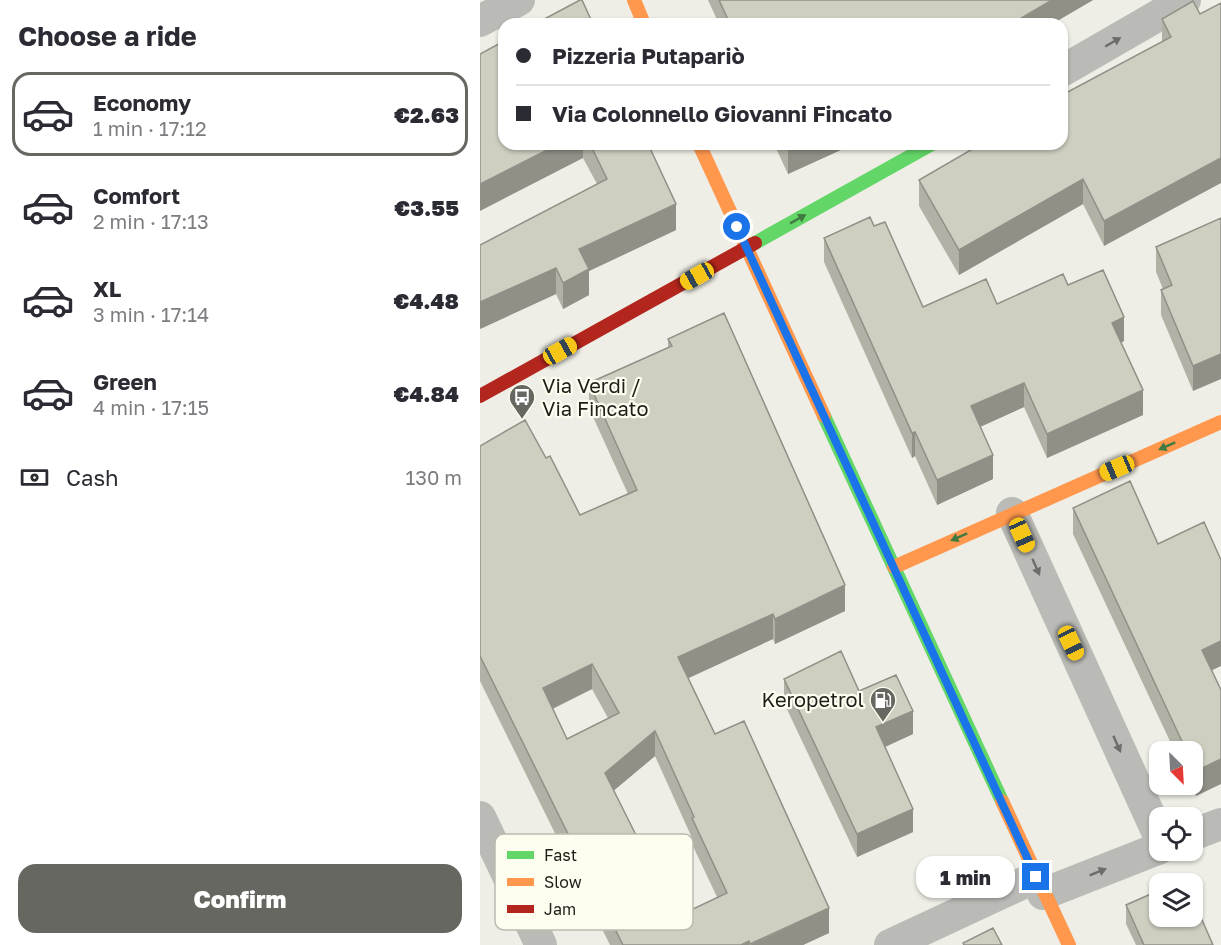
<!DOCTYPE html>
<meta charset="utf-8">
<style>
:root{--surface:#fff;--page:#f2f2f3;--text:#2b2b33;--muted:#7c7c81;--line:#e1e1e2;--accent:#676761}
body{margin:0;font-family:"Golos Text",sans-serif;background:var(--page);color:var(--text);height:100vh;display:flex;flex-direction:column;font-size:22px;white-space:nowrap}
*{box-sizing:border-box;margin:0}
p{font-size:20px;color:var(--muted)}
.icon{flex:none;width:33px;height:33px;fill:none;stroke:currentColor;stroke-width:2;stroke-linecap:round;stroke-linejoin:round}
.map{position:relative;flex:1;overflow:hidden}
.details{display:flex;flex-direction:column;background:var(--surface);width:480px}
.details>*{flex:none}
.hud{position:absolute;left:18px;top:18px;width:570px;height:132px;border-radius:18px;box-shadow:0 2px 4px #0004;display:grid;align-content:center;height:132px;padding:0 18px;background:var(--surface)}
.needle{width:39px;rotate:156deg}
.controls{position:absolute;left:669px;top:741px;display:grid;gap:12px}
.controls a{display:grid;place-items:center;width:54px;height:54px;border-radius:12px;background:var(--surface);box-shadow:0 2px 4px #0004;font-size:30px}
.end{position:absolute;width:27px;height:27px;margin:-14px;border:8px solid #1a73e8;background:#fff;box-shadow:0 0 0 3px #fff}
.from{border-radius:50%}
.bubble{position:absolute;height:42px;border-radius:18px;background:var(--surface);box-shadow:0 2px 4px #0004;font-size:20px;font-weight:800;line-height:42px;text-align:center}
.car{position:absolute;width:18px;height:36px;margin:-18px -9px;border-radius:8px;box-shadow:0 0 4px 2px #0007;background:linear-gradient(#f5c518 24%,#345 0 40%,#f5c518 0 76%,#345 0 86%,#f5c518 0)}
.hud b{display:flex;align-items:center;gap:21px;height:57px;font-size:22px}
.hud b+b{border-top:2px solid var(--line)}
.hud i{width:15px;height:15px;background:var(--text)}
ul{padding:0;list-style:none}
li{display:flex;align-items:center;gap:18px;height:84px;margin:0 12px 9px;padding:0 6px;border:3px solid transparent;border-radius:18px}
li div{flex:1}
li b{display:block;font-size:22px}
li em{font-style:normal;font-weight:800}
li.selected{border-color:var(--accent)}
li>.icon{width:54px;height:54px;stroke-width:1.5}
h2{padding:0 18px;font-size:27px;line-height:72px}
.pay{display:flex;align-items:center;gap:15px;height:66px;padding:0 18px;font-size:22px}
.pay p{margin-inline-start:auto}
.button{display:flex;gap:12px;margin-top:auto;padding:12px 18px}
.button a{flex:1;height:69px;border-radius:18px;background:var(--accent);color:#fff;font-size:24px;font-weight:800;line-height:69px;text-align:center}
main{display:flex;flex:1;min-height:0}
.map>svg:first-child{display:block}
.lines{fill:none;stroke-linecap:round;stroke-linejoin:round}
.street{stroke:#babab7;stroke-width:32}
.fast{stroke:#63d668;stroke-width:14}
.slow{stroke:#ff974d;stroke-width:14}
.jam{stroke:#b3261e;stroke-width:14}
.wall{fill:#b1b1a6;fill-rule:evenodd}
.shaded-wall{fill:#909087}
.building{fill:#cecec1;stroke:#909087;stroke-width:1.5;fill-rule:evenodd}
.oneway{fill:#6c6c68}
.oneway2{fill:#417a41}
.route{stroke:#1a73e8;stroke-width:8}
.labels{text-anchor:middle;stroke-width:4.5;stroke-linejoin:round;paint-order:stroke}
.poi-label{font-size:20px;fill:#1f1f1a;stroke:#fefef0;text-anchor:start}
.key{fill:#fefef0;stroke:#bbbbb0;stroke-width:1.5}
.key-label{font-size:16px;fill:#1f1f1a}
</style>
<main>
<section class="details">
<h2>Choose a ride</h2>
<ul>
<li class="selected"><svg class="icon" aria-label="car" viewBox="0 0 24 24"><path d="M5 17H2v-5l4-1 3-4h7l3 4 3 1v5h-3M9 17h6M6 11h13"/><circle cx="7" cy="17" r="2"/><circle cx="17" cy="17" r="2"/></svg><div><b>Economy</b><p>1 min · 17:12</p></div><em>€2.63</em></li>
<li><svg class="icon" aria-label="car" viewBox="0 0 24 24"><path d="M5 17H2v-5l4-1 3-4h7l3 4 3 1v5h-3M9 17h6M6 11h13"/><circle cx="7" cy="17" r="2"/><circle cx="17" cy="17" r="2"/></svg><div><b>Comfort</b><p>2 min · 17:13</p></div><em>€3.55</em></li>
<li><svg class="icon" aria-label="car" viewBox="0 0 24 24"><path d="M5 17H2v-5l4-1 3-4h7l3 4 3 1v5h-3M9 17h6M6 11h13"/><circle cx="7" cy="17" r="2"/><circle cx="17" cy="17" r="2"/></svg><div><b>XL</b><p>3 min · 17:14</p></div><em>€4.48</em></li>
<li><svg class="icon" aria-label="car" viewBox="0 0 24 24"><path d="M5 17H2v-5l4-1 3-4h7l3 4 3 1v5h-3M9 17h6M6 11h13"/><circle cx="7" cy="17" r="2"/><circle cx="17" cy="17" r="2"/></svg><div><b>Green</b><p>4 min · 17:15</p></div><em>€4.84</em></li>
</ul>
<div class="pay"><svg class="icon" aria-label="cash" viewBox="0 0 24 24"><path d="M3 7h18v10H3z"/><circle cx="12" cy="12" r="2"/></svg>Cash<p>130 m</p></div>
<div class="button"><a>Confirm</a></div>
</section>
<div class="map">
<svg width="741" height="945" viewBox="0 0 741 945">
<rect width="100%" height="100%" fill="#eeeee6"/>
<g class="lines">
<!-- street -->
<path class="street" d="M0,21L39,0
M582,71L705,0
M532,513L680,838
M0,817L61,945
M712,835L741,824
M563,894L680,848
M410,945L556,877"/>
<!-- fast -->
<path class="fast" d="M275,243L452,144
M344,416L522,801"/>
<!-- slow -->
<path class="slow" d="M154,0L164,24
M219,144L344,416
M414,567L741,422
M522,801L589,945"/>
<!-- jam -->
<path class="jam" d="M0,396L275,243"/>
</g>
<!-- wall -->
<path class="wall" d="M228,0H613L572,24H239Z
M720,14L624,246L603,204L479,275L439,206V180L682,42V19Z
M24,144H168L196,230L109,271V295L83,309L76,294L0,329L117,184L103,158Z
M294,144H363V149L308,174Z
M741,218L713,391L681,315V290L683,289L676,272V247Z
M394,226L443,307L517,304L588,285L644,341L641,343L663,415L567,458L544,407L500,427L513,479L457,505L435,456L432,458L344,262V238Z
M188,339L365,611L295,644L293,639L208,678L235,734L349,933L323,945H130L0,681V446L66,458L100,515L148,494L109,408V383L188,347ZM112,689L128,718L87,739L73,709ZM175,756L212,838V844L237,897L190,920L171,881L134,790Z
M593,508L732,671L716,796L710,784H712V752H695L593,534Z
M304,679L379,691L433,734L405,747L433,832L377,857L304,703Z
M646,905L733,945H656L646,924Z"/>
<!-- shaded-wall -->
<path class="shaded-wall" d="M572,0H613L572,24H531Z
M79,144H103V158L0,211V184Z
M321,144H363V149L308,174V150Z
M741,158V183L624,246V221Z
M603,179V204L479,275V250Z
M196,204V230L109,271V295L83,309V283L99,249Z
M76,268V294L0,329V302Z
M644,317V341L632,347V323Z
M741,354V379L713,391V366Z
M544,383V407L491,431V406Z
M663,390V415L567,458V434Z
M435,432V456L432,458V433Z
M513,455V479L457,505V480Z
M365,585V611L295,644V619Z
M293,614V639L198,683V657Z
M741,641V666L722,675V650Z
M112,664V689L63,713V688Z
M433,711V734L396,751V727Z
M175,731V756L125,798V773Z
M741,759V784L716,796V771Z
M433,809V832L377,857V834Z
M171,865V890L164,868Z
M349,908V933L323,945H270Z
M269,941V945H261Z"/>
<!-- building -->
<path class="building" d="M100,0H102L113,24H55Z
M239,0H572L531,24H250Z
M713,1L720,14L741,3V158L624,221L603,179L479,250L439,180L501,144H582V95L691,37L682,19Z
M24,41V144H79L0,184V54Z
M110,144H168L196,204L99,249L109,269L83,283L76,268L0,302V245L127,179Z
M305,144H321L308,150Z
M390,217L394,226L405,222L443,307L506,279L517,304L583,274L588,285L623,270L644,317L632,323L663,390L567,434L544,383L491,406L513,455L457,480L435,432L432,433L344,238Z
M741,218V354L713,366L681,290L692,285L676,247Z
M244,313L365,585L295,619L293,614L198,657L235,734L264,721L349,908L270,944L269,941L261,945H143L0,656V446L45,420L66,458L70,456L100,515L157,490L109,383L192,346L188,339ZM112,664L139,713L87,739L63,688ZM175,731L214,817L212,818L247,893L190,920L164,868L171,865L125,773Z
M650,481L678,544L724,522L741,560V641L722,650L741,690V759L716,771L712,764V752H707L593,508Z
M361,651L379,691L416,675L433,711L396,727L433,809L377,834L304,679Z
M705,879L707,884H696Z
M680,890V916H712V897L733,945H664L646,905Z
M513,928L522,945H484L483,943Z"/>
<!-- one-way arrows -->
<defs><path id="oneway-solid" d="M-6-.8H1V-3.2L6.5 0L1 3.2V.8H-6Z" transform="scale(1.5)"/></defs>
<g class="oneway">
<use href="#oneway-solid" transform="translate(633 42) rotate(-30)"/>
<use href="#oneway-solid" transform="translate(556 567) rotate(66)"/>
<use href="#oneway-solid" transform="translate(637 744) rotate(66)"/>
<use href="#oneway-solid" transform="translate(618 872) rotate(-22)"/>
</g>
<g class="oneway2">
<use href="#oneway-solid" transform="translate(318 219) rotate(-29)"/>
<use href="#oneway-solid" transform="translate(687 446) rotate(156)"/>
<use href="#oneway-solid" transform="translate(479 537) rotate(156)"/>
</g>
<g class="lines">
<!-- route -->
<path class="route" d="M257,227L556,877"/>
</g>
<!-- icons -->
<defs>
<g id="bus-pin" transform="scale(1.35)"><path d="M0 17L-7.5 6A9.5 9.5 0 1 1 7.5 6Z" fill="#676761" stroke="#fefef0"/><path d="M-5-6H5V4H4V6H2V4H-2V6H-4V4H-5ZM-3.5-4V0h7V-4ZM-3.5 1.2v1.5H-2V1.2ZM2 1.2v1.5H3.5V1.2Z" fill="#fff"/></g>
<g id="fuel-pin" transform="scale(1.35)"><path d="M0 17L-7.5 6A9.5 9.5 0 1 1 7.5 6Z" fill="#676761" stroke="#fefef0"/><path d="M-5.5-6h7V0h2V4h1.3V-2.5L3-4.5l.8-.8L6-3V5H2.5V1h-1V6h-7ZM-4.2-4.7v3.2H.2V-4.7Z" fill="#fff"/></g>
</defs>
<g fill-rule="evenodd">
<use href="#bus-pin" x="42" y="397"/>
<use href="#fuel-pin" x="403" y="700"/>
</g>
<g class="labels">
<!-- poi labels -->
<g class="poi-label">
<text x="62" y="393">Via Verdi /<tspan x="62" dy="23">Via Fincato</tspan></text>
<text x="384" y="707" text-anchor="end">Keropetrol</text>
</g>
</g>
<!-- legend -->
<rect x="15" y="834" width="198" height="96" rx="9" class="key"/>
<rect x="27" y="851" width="27" height="8" fill="#63d668"/>
<rect x="27" y="878" width="27" height="8" fill="#ff974d"/>
<rect x="27" y="905" width="27" height="8" fill="#b3261e"/>
<g class="key-label">
<text x="64" y="861">Fast</text>
<text x="64" y="888">Slow</text>
<text x="64" y="915">Jam</text>
</g>
</svg>
<div class="controls">
<a><svg class="needle" viewBox="-14 -14 28 28"><path d="M0-13l5 13h-10z" fill="#e53935"/><path d="M0 13l5-13h-10z" fill="#7c7c81"/></svg></a>
<a><svg class="icon" aria-label="locate" viewBox="0 0 24 24"><circle cx="12" cy="12" r="6"/><path d="M12 2v4M12 18v4M2 12h4M18 12h4"/></svg></a>
<a><svg class="icon" aria-label="layers" viewBox="0 0 24 24"><path d="M12 4l9 5-9 5-9-5zM3 14l9 5 9-5"/></svg></a>
</div>
<i class="end from" style="left:257px;top:227px"></i>
<i class="end" style="left:556px;top:877px"></i>
<div class="bubble" style="left:436px;top:856px;width:99px">1 min</div>
<i class="car" style="left:217px;top:276px;rotate:241deg"></i>
<i class="car" style="left:80px;top:351px;rotate:61deg"></i>
<i class="car" style="left:637px;top:468px;rotate:247deg"></i>
<i class="car" style="left:542px;top:535px;rotate:156deg"></i>
<i class="car" style="left:591px;top:643px;rotate:155deg"></i>
<div class="hud">
<b><i class="from"></i>Pizzeria Putapariò</b>
<b><i></i>Via Colonnello Giovanni Fincato</b>
</div>
</div>
</main>
